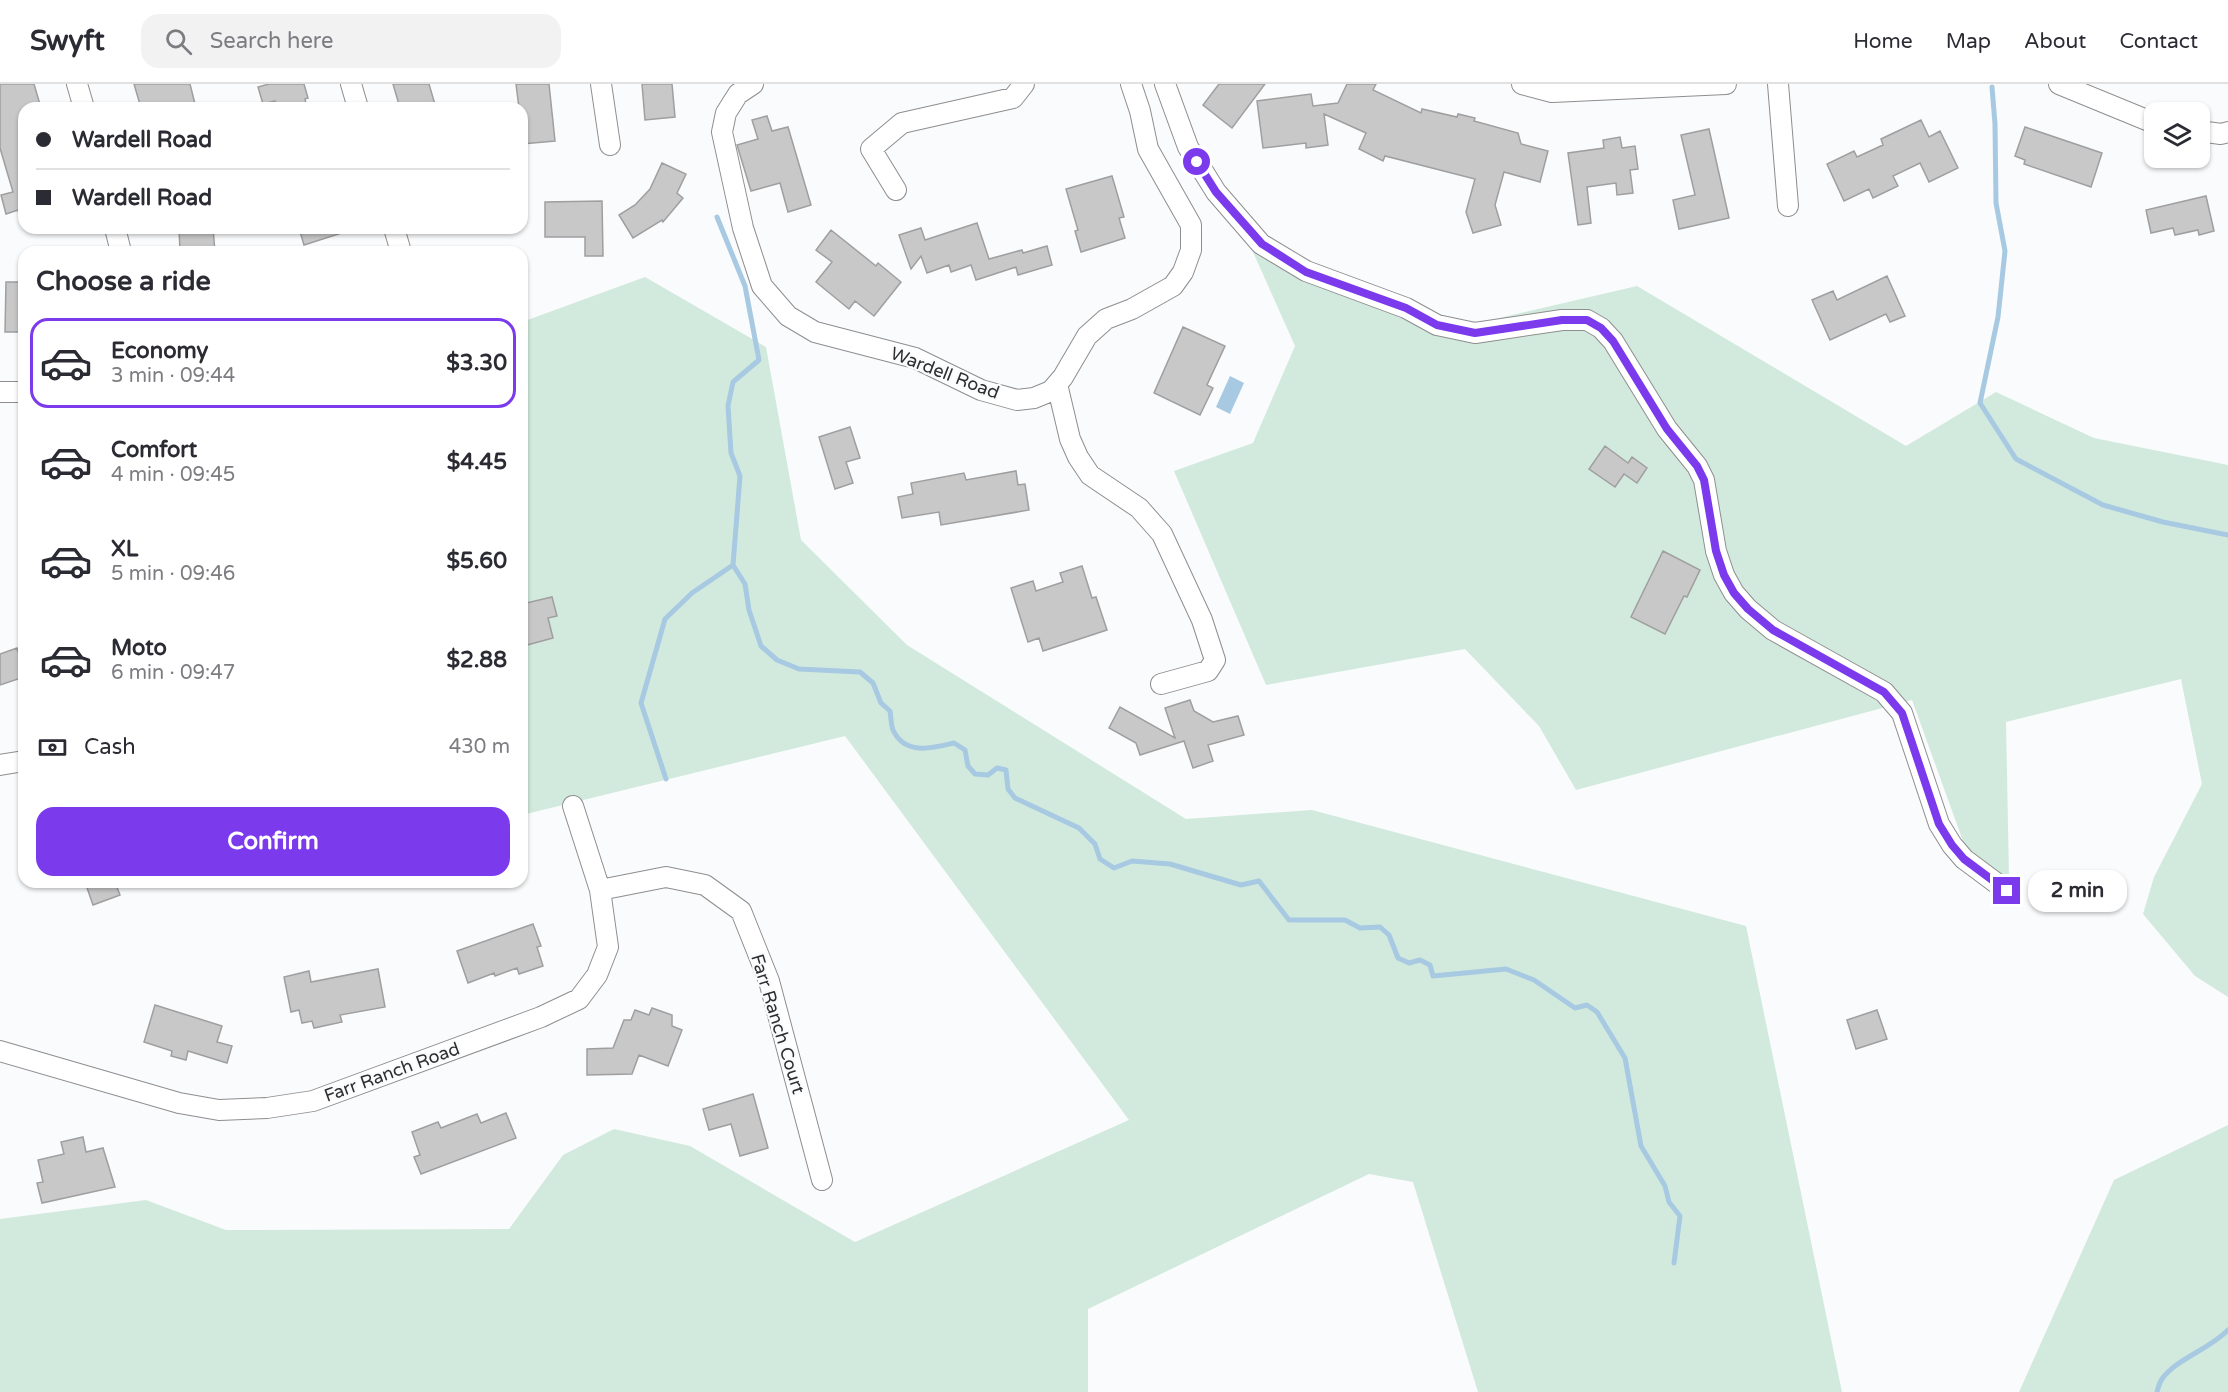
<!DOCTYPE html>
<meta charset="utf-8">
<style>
:root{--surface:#fff;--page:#f2f2f3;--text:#2b2b33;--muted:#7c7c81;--line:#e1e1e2;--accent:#7c3aed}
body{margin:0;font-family:"Varela Round",sans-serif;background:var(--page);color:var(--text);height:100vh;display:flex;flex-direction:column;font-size:22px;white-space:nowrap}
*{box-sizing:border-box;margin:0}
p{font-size:20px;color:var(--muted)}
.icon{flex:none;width:33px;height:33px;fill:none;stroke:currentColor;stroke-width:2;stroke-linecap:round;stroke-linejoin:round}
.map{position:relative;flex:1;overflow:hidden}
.drawer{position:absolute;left:18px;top:162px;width:510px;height:642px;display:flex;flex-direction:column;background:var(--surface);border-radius:18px;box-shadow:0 2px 4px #0004}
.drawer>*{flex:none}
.guide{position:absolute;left:18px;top:18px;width:510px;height:132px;border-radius:18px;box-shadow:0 2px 4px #0004;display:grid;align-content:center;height:132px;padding:0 18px;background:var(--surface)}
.buttons{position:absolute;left:2144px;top:18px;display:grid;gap:12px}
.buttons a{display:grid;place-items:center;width:66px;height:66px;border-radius:12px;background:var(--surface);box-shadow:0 2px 4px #0004;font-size:30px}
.end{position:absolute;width:27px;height:27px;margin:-14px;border:8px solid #7c3aed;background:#fff;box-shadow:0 0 0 3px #fff}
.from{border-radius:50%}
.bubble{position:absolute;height:42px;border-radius:18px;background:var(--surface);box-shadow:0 2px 4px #0004;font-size:20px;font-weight:800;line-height:42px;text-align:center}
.guide b{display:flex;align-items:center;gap:21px;height:57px;font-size:22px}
.guide b+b{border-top:2px solid var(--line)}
.guide i{width:15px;height:15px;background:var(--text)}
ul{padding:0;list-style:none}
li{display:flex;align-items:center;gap:18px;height:90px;margin:0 12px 9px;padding:0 6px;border:3px solid transparent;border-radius:18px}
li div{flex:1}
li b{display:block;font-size:22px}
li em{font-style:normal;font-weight:800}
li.current{border-color:var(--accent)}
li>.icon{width:54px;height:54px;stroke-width:1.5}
h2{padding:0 18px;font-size:27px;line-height:72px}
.pay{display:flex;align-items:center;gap:15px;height:66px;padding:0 18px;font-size:22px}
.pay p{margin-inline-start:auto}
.primary-button{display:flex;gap:12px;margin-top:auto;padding:12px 18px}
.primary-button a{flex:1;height:69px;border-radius:18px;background:var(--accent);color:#fff;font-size:24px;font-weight:800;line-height:69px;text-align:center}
header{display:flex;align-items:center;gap:36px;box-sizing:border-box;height:84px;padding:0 30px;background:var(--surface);border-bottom:2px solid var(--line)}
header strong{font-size:28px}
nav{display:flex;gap:33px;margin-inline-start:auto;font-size:21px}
.search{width:420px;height:54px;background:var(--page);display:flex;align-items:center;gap:15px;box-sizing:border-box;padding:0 21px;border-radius:18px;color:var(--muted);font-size:22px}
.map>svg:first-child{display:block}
.green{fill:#d2eadd}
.water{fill:#a7c9e2}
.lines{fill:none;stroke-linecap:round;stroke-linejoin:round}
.stream{stroke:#a7c9e2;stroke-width:5}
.building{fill:#c8c8c9;stroke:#9f9fa0;stroke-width:1.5}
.minor-casing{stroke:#8e8e90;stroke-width:22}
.minor{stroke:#fff;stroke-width:20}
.route{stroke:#7c3aed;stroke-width:8}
.labels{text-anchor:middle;stroke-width:4.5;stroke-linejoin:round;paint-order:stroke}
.street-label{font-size:18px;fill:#2e2e2f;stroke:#fafbfc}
</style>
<header>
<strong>Swyft</strong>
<div class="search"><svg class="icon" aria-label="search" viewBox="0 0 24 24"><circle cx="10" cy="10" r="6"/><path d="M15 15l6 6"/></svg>Search here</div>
<nav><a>Home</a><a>Map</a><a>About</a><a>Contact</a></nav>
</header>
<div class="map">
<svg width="2228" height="1308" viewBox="0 0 2228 1308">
<rect width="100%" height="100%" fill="#fafbfc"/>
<!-- green -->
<path class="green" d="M1253,168L1305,195L1403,232L1435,249L1637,202L1906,362L1996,308L2094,354L2228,381V913L2195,892L2143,830L2154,793L2202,700L2181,595L2006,638L2009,793H1976L1912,616L1576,706L1539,642L1465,565L1266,601L1174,387L1253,359L1295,262Z
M645,193L766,263L801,456L907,561L1186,735L1312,726L1746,842L1842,1308H1478L1413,1098L1369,1090L1088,1225V1308H0V1135L146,1116L226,1146L509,1145L563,1071L614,1045L690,1062L855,1158L1129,1036L845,652L522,731V238Z
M2228,1041V1308H2019L2114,1096Z"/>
<!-- water -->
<path class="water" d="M1230,292L1244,299L1230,330L1216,323Z"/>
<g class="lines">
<!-- stream -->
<path class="stream" d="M1992,3L1995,40L1996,119L2005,167L1998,233L1980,319L2016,375L2103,421L2163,438L2228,451
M717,133L745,202L759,276L733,298L728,322L731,369L740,392L733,481L745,500L749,526L761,562L777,576L799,585L860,588L873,599L881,619L890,627C891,633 891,641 893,646C905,672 933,664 954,659L965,666L968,682L975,690L988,691L997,684L1006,686L1008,705L1015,714L1079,744L1095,760L1100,775L1114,784L1132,777L1170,780L1241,801L1259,797L1289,836H1345L1360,844L1380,843L1389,851L1398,874L1409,879L1420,876L1430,881L1433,892L1506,885L1534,896L1575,924L1587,921L1597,928L1625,974L1641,1062L1665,1102L1669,1118L1680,1132L1674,1179
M666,695L641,619L665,535L692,509L733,481
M2157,1308C2158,1304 2160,1298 2162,1295C2176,1275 2210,1265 2228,1246"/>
</g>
<!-- building -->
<path class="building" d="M0,0H34L41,24H24V132L20,133L18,126L6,130L1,111L13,108L0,64Z
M134,0H190L195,20L189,22V24H141Z
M269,0H304L308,14L305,15L307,24H277L275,17L263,20L258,3Z
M393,0H429L436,24H400Z
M516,0H549L555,57L522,60V24H519Z
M642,0H672L675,33L645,36Z
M1219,0H1265L1232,44L1203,21Z
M1347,0H1376L1373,6L1421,29L1422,25L1457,33L1458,30L1475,34L1474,37L1518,49L1521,60L1548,67L1540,98L1504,88L1495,121L1501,141L1473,149L1466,128L1475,95L1385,72L1383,77L1359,65L1366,49L1324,30L1328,61L1306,64V59L1263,64L1257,17L1311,10L1313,22L1338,19Z
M767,32L772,47L788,43L811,121L788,128L780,99L751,107L737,61L758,55L752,36Z
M1921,36L1929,53L1940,47L1958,84L1929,98L1920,79L1893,92L1898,102L1873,114L1869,105L1844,117L1827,80L1854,67L1857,73L1883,61L1881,55Z
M2025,43L2102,69L2091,103L2024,80L2025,76L2015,72Z
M1709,45L1729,134L1679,145L1673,116L1695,111L1681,51Z
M1620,53L1622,64L1635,62L1638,85L1630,86L1633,109L1617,111L1616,99L1587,103L1591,139L1578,141L1568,69L1604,64L1603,56Z
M662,79L686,90L677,109L683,114L663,138L662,136L633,154L619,131L635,121L650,105Z
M1112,92L1124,133L1119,134L1125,154L1081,168L1075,147L1078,146L1066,105Z
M2206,112L2214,147L2199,151L2198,146L2175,151L2173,144L2151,149L2146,126Z
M602,117L603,172H585V153H545V118Z
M977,139L989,175L1022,166L1023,169L1047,162L1052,181L1018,191L1016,183L976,196L971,181L951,188L949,181L927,189L921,172L911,185L899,151L921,144L925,156Z
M179,144H213L215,168H180Z
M299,144H348V147L304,161Z
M831,146L876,182L878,179L901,198L874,232L855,217L849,225L816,198L832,178L816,166Z
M1887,192L1905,232L1890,238L1886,230L1830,256L1812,216L1833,207L1837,216Z
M6,198H24L22,248H5Z
M1183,243L1225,262L1207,301L1213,304L1200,331L1154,309Z
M850,343L860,374L846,378L853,399L835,405L819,353Z
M1605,362L1628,379L1632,373L1647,384L1637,399L1624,390L1615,403L1589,385Z
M1016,387L1018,401L1025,400L1029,426L941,441L939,428L902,434L898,413L913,410L911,399L964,389L966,396Z
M1663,467L1700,486L1687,513L1684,512L1665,550L1631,533Z
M1082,482L1092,514L1096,513L1107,546L1043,567L1039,554L1028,558L1011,504L1033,497L1036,507L1063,498L1060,489Z
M552,513L557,532L548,534L553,554L527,561L522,543V520Z
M17,564L24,586V593L0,601V570Z
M1190,616L1194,627L1213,638L1238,632L1244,651L1208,661L1213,677L1193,684L1184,657L1140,671L1136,659L1109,644L1120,623L1175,654L1165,624Z
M85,798H115L120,811L93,821Z
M533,840L541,862L537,863L543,882L519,890L517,884L495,892L494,889L468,899L457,867Z
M378,885L385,923L340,931L342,938L314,944L312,937L302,939L299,926L291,928L284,893L309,887L311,898Z
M155,921L222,942L217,958L232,962L227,979L188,967L186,976L171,972L172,967L144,958Z
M652,924L672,931V942L682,946L668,982L639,971L632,990L587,991V965L613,964L624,936H631L635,926L649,931Z
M1877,926L1887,955L1856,965L1847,936Z
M753,1010L768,1064L740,1072L731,1040L709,1046L703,1025Z
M506,1029L516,1054L421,1090L414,1073L420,1071L412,1048L438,1038L441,1044L477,1030L481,1039Z
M83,1053L86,1068L103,1064L115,1103L42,1119L37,1099L43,1098L38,1076L64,1070L61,1058Z"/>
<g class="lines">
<!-- minor casing -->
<g class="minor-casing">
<path id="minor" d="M77,0L84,24
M351,0L358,24
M601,0L610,61
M753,0L738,10L726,29L722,48L743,144L762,202L788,232L815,248L915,274L981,306L1017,316L1034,314L1051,307L1063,293L1087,252L1106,235L1132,225L1173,202L1183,188L1191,166V141L1148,65L1140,27L1131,0
M1165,0L1188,63L1216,108L1261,160L1306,187L1406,224L1437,241L1475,249L1562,236H1587L1601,244L1613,257L1667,345L1697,382L1704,396L1716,467L1724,491L1734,509L1748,525L1773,546L1884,608L1902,629L1939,740L1952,761L1964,775L2007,807
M1522,0L1552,8L1726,0
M1778,0L1788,122
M2059,0L2154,39
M2199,47L2221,50L2228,48
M896,106L871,65L902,39L1013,14L1024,0
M115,144L121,168
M394,144L401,168
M1057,300L1070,355L1078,373L1090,391L1139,424L1162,450L1202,536L1215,576L1208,587L1161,600
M0,308H24
M0,681L24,677
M600,806L666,793L705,801L741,827L769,897L822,1096
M0,967L179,1019L219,1026L267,1024L313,1017L541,933L579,915L597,891L608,863L600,806L573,722"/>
</g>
<!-- minor -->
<use href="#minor" class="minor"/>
</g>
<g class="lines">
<!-- route -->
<path class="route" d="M1197,78L1216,108L1262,160L1306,188L1406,224L1437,241L1475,249L1562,236H1587L1601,244L1613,257L1667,345L1697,382L1704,396L1716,467L1724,491L1734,509L1748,525L1773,546L1884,608L1902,629L1939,740L1952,761L1964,775L2007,807"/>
</g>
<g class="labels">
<!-- street labels -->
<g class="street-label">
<text transform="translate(945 289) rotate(21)" y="6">Wardell Road</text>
<text transform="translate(778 940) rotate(73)" y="6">Farr Ranch Court</text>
<text transform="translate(392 988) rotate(-20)" y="6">Farr Ranch Road</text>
</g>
</g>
</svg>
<div class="buttons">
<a><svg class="icon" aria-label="layers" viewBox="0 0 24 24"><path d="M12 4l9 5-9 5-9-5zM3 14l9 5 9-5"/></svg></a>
</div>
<i class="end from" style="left:1197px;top:78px"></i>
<i class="end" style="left:2007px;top:807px"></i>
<div class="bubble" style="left:2028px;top:786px;width:99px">2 min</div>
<div class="guide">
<b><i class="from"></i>Wardell Road</b>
<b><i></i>Wardell Road</b>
</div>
<section class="drawer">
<h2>Choose a ride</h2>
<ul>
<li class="current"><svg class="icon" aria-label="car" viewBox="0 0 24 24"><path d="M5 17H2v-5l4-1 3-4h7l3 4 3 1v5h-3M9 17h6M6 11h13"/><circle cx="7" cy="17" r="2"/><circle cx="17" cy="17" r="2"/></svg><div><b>Economy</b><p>3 min · 09:44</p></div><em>$3.30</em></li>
<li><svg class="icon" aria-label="car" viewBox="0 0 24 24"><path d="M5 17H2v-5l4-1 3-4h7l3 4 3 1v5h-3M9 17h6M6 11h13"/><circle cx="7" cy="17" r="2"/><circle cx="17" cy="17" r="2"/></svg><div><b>Comfort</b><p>4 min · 09:45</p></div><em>$4.45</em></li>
<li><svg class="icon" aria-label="car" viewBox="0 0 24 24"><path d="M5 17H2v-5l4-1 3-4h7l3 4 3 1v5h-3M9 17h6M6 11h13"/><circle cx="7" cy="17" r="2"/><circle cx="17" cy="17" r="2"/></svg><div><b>XL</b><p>5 min · 09:46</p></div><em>$5.60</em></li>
<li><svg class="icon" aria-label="car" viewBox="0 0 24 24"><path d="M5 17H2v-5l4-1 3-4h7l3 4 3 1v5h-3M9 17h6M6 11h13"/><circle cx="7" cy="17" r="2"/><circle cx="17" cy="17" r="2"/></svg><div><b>Moto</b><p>6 min · 09:47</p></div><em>$2.88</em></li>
</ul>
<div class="pay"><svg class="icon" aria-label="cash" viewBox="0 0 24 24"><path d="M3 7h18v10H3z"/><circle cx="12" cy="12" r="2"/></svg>Cash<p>430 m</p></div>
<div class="primary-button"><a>Confirm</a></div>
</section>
</div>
